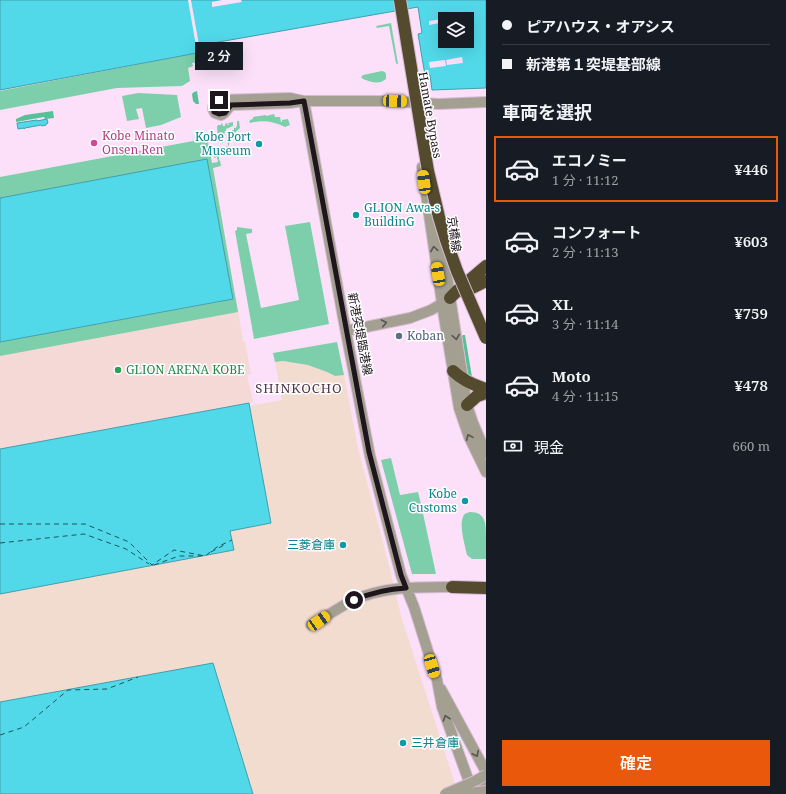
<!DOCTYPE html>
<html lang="ja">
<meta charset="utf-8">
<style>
:root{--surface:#171b24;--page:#20242c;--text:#f1f3f6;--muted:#9ea1a6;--line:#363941;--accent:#ea580c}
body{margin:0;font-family:"Noto Serif","Noto Sans JP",serif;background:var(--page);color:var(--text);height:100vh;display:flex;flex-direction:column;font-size:15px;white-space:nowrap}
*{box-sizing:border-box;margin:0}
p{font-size:13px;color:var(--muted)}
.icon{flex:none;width:22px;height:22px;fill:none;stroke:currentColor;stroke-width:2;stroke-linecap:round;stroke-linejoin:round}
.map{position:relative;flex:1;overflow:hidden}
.details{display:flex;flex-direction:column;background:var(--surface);width:300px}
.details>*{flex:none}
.hud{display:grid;align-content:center;height:88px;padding:0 16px;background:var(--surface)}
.tools{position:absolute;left:438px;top:12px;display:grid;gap:8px}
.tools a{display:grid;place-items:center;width:36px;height:36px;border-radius:0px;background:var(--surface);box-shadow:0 4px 16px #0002;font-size:20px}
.end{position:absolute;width:18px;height:18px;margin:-9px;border:5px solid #1e151d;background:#fff;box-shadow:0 0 0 2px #fff}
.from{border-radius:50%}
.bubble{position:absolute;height:28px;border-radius:0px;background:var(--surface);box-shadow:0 4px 16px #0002;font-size:13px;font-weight:600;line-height:28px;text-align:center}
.car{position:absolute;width:12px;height:24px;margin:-12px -6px;border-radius:5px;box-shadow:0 0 3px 1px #0007;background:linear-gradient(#f5c518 24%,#345 0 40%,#f5c518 0 76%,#345 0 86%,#f5c518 0)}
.hud b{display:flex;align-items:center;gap:14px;height:38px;font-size:15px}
.hud b+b{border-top:1px solid var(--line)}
.hud i{width:10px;height:10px;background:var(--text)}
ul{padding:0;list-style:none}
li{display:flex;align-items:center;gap:12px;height:66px;margin:0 8px 6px;padding:0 8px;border:2px solid transparent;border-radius:0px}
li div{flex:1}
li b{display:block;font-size:15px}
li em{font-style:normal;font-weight:600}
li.current{border-color:var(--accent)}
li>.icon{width:36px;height:36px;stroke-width:1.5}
h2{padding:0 16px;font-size:18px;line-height:48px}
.pay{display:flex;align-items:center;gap:10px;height:44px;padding:0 16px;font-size:15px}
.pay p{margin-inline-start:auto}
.action{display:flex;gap:8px;margin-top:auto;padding:8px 16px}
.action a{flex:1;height:46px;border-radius:0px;background:var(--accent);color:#fff;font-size:16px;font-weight:600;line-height:46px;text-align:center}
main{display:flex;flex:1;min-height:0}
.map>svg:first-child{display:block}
.commercial{fill:#f4d9d6}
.industrial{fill:#f2dbcf}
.green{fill:#7dcfab}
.forest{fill:#56c096}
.water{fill:#51d9e9;stroke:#429eac;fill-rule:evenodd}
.pier{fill:#fce0f9}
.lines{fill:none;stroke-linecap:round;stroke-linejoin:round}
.ferry{stroke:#1c565c;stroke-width:1;stroke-dasharray:5 4;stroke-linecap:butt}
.minor-casing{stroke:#d4bbd1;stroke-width:12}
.highway-casing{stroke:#d4bbd1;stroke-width:14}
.minor{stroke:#a39f91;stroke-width:10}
.highway{stroke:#544a2e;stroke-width:12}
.minor-bridge-casing{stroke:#d4bbd1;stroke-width:12;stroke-linecap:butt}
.highway-bridge-casing{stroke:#d4bbd1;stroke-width:14;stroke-linecap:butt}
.minor-bridge{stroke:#a39f91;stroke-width:10}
.highway-bridge{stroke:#544a2e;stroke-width:12}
.oneway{stroke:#5a5351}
.route{stroke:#1e151d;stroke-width:5}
.hotel-dot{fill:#d1479c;stroke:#fff;stroke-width:1.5}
.culture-dot{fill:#0f9aa8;stroke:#fff;stroke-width:1.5}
.service-dot{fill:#5c6f8a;stroke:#fff;stroke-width:1.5}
.leisure-dot{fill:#2e9e5b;stroke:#fff;stroke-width:1.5}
.labels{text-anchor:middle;stroke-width:3;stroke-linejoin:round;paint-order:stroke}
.street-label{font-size:12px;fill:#1e151d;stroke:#fff}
.hotel-label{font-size:12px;fill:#b23c85;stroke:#fff;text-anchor:start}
.culture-label{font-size:12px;fill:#0d838f;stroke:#fff;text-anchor:end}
.service-label{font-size:12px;fill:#4e5e75;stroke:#fff;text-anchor:start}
.leisure-label{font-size:12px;fill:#27864d;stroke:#fff;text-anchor:start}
.neighbourhood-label{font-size:13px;letter-spacing:1px;fill:#4d374b;stroke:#fff}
</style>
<main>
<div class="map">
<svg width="486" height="794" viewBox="0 0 486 794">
<rect width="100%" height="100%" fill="#fce0f9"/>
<!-- commercial -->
<path class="commercial" d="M236,298L243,341H245L251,374L247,375L253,402L0,449V342Z"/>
<!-- industrial -->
<path class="industrial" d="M283,361L308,365L327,372L335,376L344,375L358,448L390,569L401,616L456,787L459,794H253L212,664L0,702V594L233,550L230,531L271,523L249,406L282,400L275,362Z"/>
<!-- green -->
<path class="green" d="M391,23L398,64H397L396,63L389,26L377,28L376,26Z
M197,53L198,62L192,63L193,66L188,68L190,81L182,86L117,88L0,110V91Z
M382,71L385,72L386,75V79C379,85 371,82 363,79L361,77L363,75Z
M138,93L177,95L181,117L161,125L146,128L142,108L136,109L139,119L127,121L122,96Z
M274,114L275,117H280L281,122H282V120L288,119L290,125L285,127C273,121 262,120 250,123L249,121H250V120L253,119V117L266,115V116Z
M237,121H239L240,128C232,135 230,138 228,149L229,150H227L226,148V147L228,146L227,138H228V136H231V133L232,132V130H234V128H236V127L237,126Z
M233,122V126L226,129V131H225L224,135L223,136V143H222L220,137L218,136L217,127L218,125H221V124L222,123L223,126H225V124L227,123L228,125H229L228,123Z
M204,139L205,143L208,142L212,163L218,162L217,157L214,158L215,154H217V152H218V151L219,150V148L220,147L221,153H220V156H219V161L220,160L221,166L213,168L238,312L0,356V342L219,302L194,162L0,198V177Z
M310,222L329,324L254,339L235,231L237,230V227L252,229V233L246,234L261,308L299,300L285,226Z
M337,342L344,375L335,376L327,372L308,365L283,361L275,362L273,353Z
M391,458L400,495L418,492L421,504L436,574H412L381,460Z
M470,512C486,512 486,524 486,537C486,544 486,552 486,559H472L467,555C465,546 459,526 463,517C464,513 467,513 470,512Z"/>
<!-- forest -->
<path class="forest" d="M197,91L199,104H196L193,101L192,94L194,92Z
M53,111L54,118L45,119L44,117L16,122V119L25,115Z
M463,335H465L472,377L469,376L468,375L462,336Z"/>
<!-- water -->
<path class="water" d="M0,0H486V88L432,90L430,75H425L418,34L422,33L418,7L196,46L197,53L0,90ZM445,19H467V41H445Z
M47,119L48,123L46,124V125L42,126L41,125L25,128L24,129V128L18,129L17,123L37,120V121Z
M207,159L233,299L0,342V198Z
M249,403L271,523L230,531L234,550L0,594V449Z
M213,663L253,794H0V702Z"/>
<!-- pier -->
<path class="pier" d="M188,0H191L199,45L196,46Z
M222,0H241L242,2L212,7V2Z
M448,18L449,19H445V22L429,25V21Z
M462,57L463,63L447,65L446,60Z
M445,60L446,66L430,68L429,62Z"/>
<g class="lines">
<!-- ferry -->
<path class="ferry" d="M0,524H85L129,542L152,565L174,550L205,556L217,547L232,540
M0,543L84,534L126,549L149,564
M211,552L226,544
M154,565L179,556H201
M0,735L24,727L68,690L107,689L138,677"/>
<!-- minor casing -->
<g class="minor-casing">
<path id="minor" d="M290,98L304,101L290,103L232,105C227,107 227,113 221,115L215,113L213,109L214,104L219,100Z
M422,167L444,317L459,408L469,437L486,472
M441,237L453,316L467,405L473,423L486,453
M346,331L410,318L431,310L448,300
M311,625C326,617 339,607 354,600C385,586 419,587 452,587
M441,689L486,772
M472,790L442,707L437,680L414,607L401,575L370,456L343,317L304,101H386L439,104L486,102
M467,792L486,782"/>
</g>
<!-- highway casing -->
<g class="highway-casing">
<path id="highway" d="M464,292L486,281
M450,298L459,289L486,266
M453,371C462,380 473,385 486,389
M467,405L477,396L486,393
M452,587L486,588"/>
</g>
<!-- minor -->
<use href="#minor" class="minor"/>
<!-- highway -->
<use href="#highway" class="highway"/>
<!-- minor-bridge casing -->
<g class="minor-bridge-casing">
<path id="minor-bridge" d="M445,794L475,781L486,775
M462,794L486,791"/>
</g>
<!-- highway-bridge casing -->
<g class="highway-bridge-casing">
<path id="highway-bridge" d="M400,0L428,171L439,217L446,240L457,271L486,338"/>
</g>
<!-- minor-bridge -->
<use href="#minor-bridge" class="minor-bridge"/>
<!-- highway-bridge -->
<use href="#highway-bridge" class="highway-bridge"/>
</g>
<!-- one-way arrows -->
<defs><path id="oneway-chevron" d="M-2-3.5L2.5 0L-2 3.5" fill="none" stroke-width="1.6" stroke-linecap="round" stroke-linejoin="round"/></defs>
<g class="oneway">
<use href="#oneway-chevron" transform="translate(434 249) rotate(-99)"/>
<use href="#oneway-chevron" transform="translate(384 323) rotate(-11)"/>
<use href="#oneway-chevron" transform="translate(456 337) rotate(81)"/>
<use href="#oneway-chevron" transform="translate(469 437) rotate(-114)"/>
<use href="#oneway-chevron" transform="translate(446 718) rotate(-109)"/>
<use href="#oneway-chevron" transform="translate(476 754) rotate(63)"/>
</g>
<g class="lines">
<!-- route -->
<path class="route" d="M219,100L215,102L213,107L214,112L219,114L225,113L231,105L290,103L304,101L369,452L401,575L406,588C387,589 371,593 354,600"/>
</g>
<!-- markers -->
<circle class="hotel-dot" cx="94" cy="143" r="4"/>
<g class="culture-dot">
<circle cx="259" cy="144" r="4"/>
<circle cx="356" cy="215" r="4"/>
<circle cx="465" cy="501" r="4"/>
<circle cx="343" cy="545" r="4"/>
<circle cx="403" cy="743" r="4"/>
</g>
<circle class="service-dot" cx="399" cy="336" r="4"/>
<circle class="leisure-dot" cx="118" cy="370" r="4"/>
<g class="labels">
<!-- street labels -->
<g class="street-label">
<text transform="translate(430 115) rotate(80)" y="4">Hamate Bypass</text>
<text transform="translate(454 234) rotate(82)" y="4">京橋線</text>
<text transform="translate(360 334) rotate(79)" y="4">新港突堤臨港線</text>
</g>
<!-- hotel labels -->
<g class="hotel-label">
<text x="102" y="140">Kobe Minato<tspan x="102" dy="14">Onsen Ren</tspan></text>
</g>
<!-- culture labels -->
<g class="culture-label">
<text x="251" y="141">Kobe Port<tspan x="251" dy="14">Museum</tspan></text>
<text x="364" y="212" text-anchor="start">GLION Awa‐s<tspan x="364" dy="14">BuildinG</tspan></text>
<text x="457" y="498">Kobe<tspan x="457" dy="14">Customs</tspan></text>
<text x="335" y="549">三菱倉庫</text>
<text x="411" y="747" text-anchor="start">三井倉庫</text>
</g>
<!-- service labels -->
<g class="service-label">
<text x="407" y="340">Koban</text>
</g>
<!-- leisure labels -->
<g class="leisure-label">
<text x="126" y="374">GLION ARENA KOBE</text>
</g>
<!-- neighbourhood labels -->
<g class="neighbourhood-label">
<text x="299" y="393">SHINKOCHO</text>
</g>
</g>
</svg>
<div class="tools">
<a><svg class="icon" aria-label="layers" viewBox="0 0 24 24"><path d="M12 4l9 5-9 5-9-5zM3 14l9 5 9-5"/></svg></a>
</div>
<i class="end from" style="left:354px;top:600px"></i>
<i class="end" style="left:219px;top:100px"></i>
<div class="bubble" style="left:195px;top:42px;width:48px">2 分</div>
<i class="car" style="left:395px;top:101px;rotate:92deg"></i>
<i class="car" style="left:424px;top:182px;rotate:352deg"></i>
<i class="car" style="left:438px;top:274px;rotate:351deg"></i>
<i class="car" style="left:319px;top:621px;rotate:56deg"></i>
<i class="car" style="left:432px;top:666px;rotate:163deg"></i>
</div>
<section class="details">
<div class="hud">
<b><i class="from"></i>ピアハウス・オアシス</b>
<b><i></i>新港第１突堤基部線</b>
</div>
<h2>車両を選択</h2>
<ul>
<li class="current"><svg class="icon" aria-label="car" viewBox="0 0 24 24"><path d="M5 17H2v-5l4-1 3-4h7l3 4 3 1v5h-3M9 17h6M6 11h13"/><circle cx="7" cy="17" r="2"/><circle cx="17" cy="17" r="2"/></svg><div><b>エコノミー</b><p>1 分 · 11:12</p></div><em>¥446</em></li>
<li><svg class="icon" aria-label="car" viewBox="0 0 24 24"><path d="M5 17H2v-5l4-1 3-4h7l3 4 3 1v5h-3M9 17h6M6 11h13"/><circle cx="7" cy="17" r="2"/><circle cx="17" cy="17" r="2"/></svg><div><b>コンフォート</b><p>2 分 · 11:13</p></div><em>¥603</em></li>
<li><svg class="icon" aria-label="car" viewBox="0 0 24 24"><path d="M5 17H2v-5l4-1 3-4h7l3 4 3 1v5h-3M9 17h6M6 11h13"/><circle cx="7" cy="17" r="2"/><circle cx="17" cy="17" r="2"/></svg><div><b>XL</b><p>3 分 · 11:14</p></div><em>¥759</em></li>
<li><svg class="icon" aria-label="car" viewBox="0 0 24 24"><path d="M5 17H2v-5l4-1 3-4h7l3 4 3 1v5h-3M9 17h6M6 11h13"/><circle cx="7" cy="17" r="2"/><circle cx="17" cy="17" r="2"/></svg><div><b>Moto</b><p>4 分 · 11:15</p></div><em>¥478</em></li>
</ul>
<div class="pay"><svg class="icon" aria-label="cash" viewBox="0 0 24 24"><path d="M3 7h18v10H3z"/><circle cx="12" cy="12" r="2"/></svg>現金<p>660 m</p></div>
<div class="action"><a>確定</a></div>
</section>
</main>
